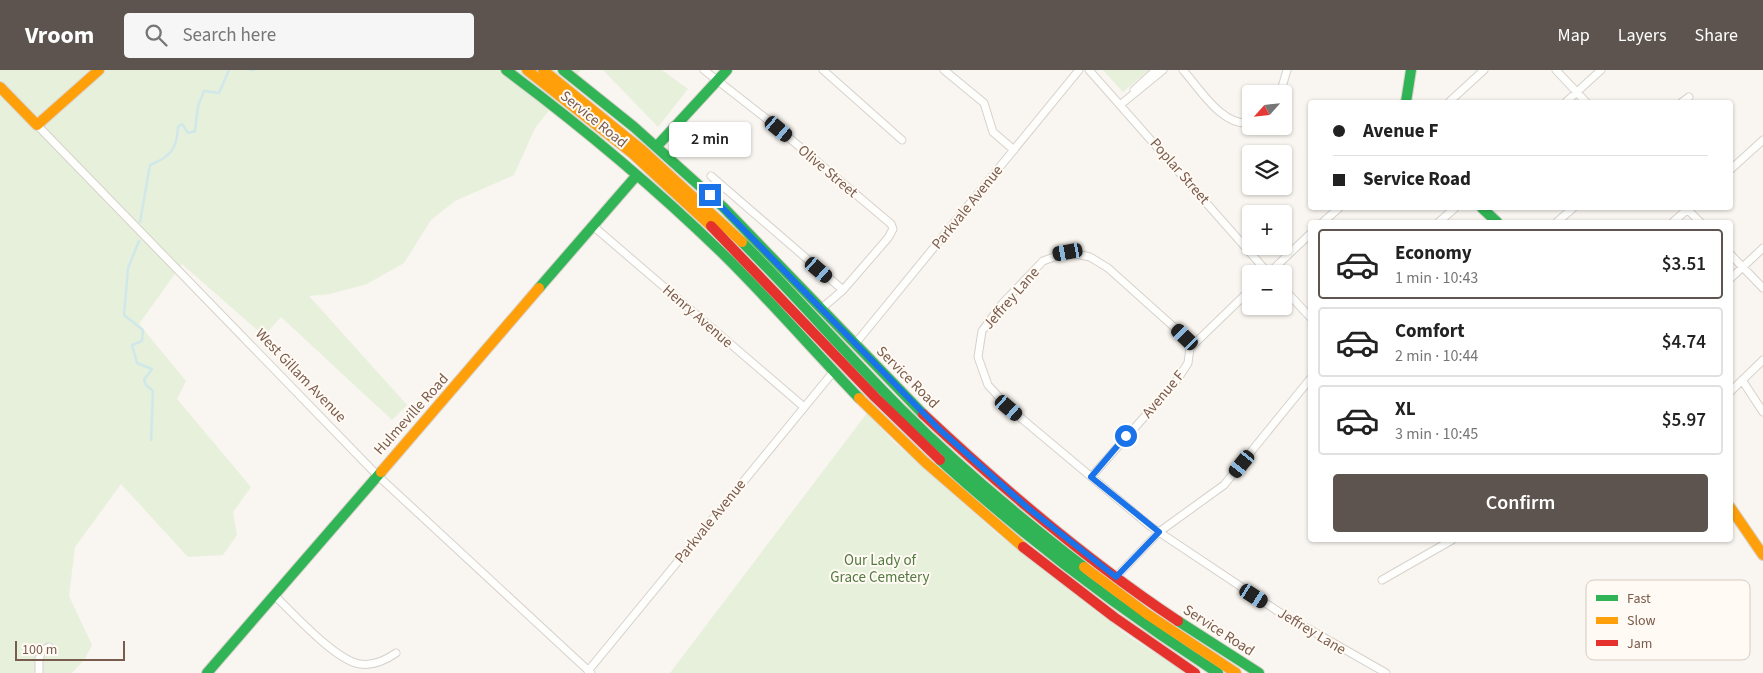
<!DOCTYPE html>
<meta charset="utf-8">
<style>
:root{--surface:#fff;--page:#f6f6f6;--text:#222;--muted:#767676;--line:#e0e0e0;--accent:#5d544f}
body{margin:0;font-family:"Source Sans 3",sans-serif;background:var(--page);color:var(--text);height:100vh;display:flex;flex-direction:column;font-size:19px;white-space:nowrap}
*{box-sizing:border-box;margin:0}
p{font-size:16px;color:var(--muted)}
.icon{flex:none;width:28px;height:28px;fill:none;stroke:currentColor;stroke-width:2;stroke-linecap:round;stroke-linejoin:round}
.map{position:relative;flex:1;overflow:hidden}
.details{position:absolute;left:1308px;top:150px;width:425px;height:322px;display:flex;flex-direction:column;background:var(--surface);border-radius:5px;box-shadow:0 1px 4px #0004}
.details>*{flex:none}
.top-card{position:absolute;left:1308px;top:30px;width:425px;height:110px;border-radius:5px;box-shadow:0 1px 4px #0004;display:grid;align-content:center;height:110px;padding:0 25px;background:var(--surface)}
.needle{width:32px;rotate:243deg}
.buttons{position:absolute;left:1242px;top:15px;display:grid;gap:10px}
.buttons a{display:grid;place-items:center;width:50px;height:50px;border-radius:5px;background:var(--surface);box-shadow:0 1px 4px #0004;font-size:25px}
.scale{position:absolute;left:15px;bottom:12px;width:110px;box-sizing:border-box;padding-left:5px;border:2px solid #7a5c4d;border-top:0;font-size:14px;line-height:18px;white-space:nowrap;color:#7a5c4d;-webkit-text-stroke:4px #fffaf3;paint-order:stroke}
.end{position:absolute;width:22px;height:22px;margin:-11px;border:6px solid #1a73e8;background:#fff;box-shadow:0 0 0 2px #fff}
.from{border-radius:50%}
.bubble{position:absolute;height:35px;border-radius:5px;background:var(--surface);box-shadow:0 1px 4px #0004;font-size:16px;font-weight:600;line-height:35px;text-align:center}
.car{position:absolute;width:15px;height:30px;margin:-15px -8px;border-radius:6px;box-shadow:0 0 4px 1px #0007;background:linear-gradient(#222 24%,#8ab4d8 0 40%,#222 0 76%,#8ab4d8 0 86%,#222 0)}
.top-card b{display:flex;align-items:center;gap:18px;height:48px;font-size:19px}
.top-card b+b{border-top:1px solid var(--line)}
.top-card i{width:12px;height:12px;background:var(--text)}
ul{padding:9px 0 0;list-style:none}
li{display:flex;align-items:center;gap:15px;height:70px;margin:0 10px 8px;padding:0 15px;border:2px solid var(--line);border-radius:5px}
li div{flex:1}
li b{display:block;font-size:19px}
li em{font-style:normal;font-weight:600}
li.current{border-color:var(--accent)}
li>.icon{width:45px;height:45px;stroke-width:1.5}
.cta{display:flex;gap:10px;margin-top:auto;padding:10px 25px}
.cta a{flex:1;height:58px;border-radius:5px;background:var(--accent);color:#fff;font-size:20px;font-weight:600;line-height:58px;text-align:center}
header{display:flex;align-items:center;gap:30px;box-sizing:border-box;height:70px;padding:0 25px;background:var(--accent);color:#fff}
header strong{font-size:24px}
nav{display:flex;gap:28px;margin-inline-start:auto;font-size:18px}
.search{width:350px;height:45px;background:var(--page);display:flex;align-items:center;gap:12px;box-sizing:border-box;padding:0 18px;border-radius:5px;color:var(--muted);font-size:19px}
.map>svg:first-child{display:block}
.green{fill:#e7f0db}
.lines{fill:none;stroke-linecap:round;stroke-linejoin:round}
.stream{stroke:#d0e8ea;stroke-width:2.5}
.street-casing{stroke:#d7d1cb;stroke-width:9}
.fast-casing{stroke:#d9d2cb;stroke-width:12}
.slow-casing{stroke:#d9d2cb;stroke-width:12}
.jam-casing{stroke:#d9d2cb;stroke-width:12}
.street{stroke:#fefefd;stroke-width:7}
.fast{stroke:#30b455;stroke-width:10}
.slow{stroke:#ff9f0a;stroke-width:10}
.jam{stroke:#e5322d;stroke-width:10}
.route{stroke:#1a73e8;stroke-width:6}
.labels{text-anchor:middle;stroke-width:4;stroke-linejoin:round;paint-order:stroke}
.street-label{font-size:15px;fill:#7a5c4d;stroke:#fffaf3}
.park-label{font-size:15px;fill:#537a41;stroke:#fffaf3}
.key{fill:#fffaf3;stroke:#d7cbc1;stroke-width:1}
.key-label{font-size:14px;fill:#7a5c4d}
</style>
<header>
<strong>Vroom</strong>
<div class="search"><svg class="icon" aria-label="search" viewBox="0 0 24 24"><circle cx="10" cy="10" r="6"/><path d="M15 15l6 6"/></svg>Search here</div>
<nav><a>Map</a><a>Layers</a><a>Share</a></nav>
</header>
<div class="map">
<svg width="1763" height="603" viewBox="0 0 1763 603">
<rect width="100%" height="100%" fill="#f9f5f0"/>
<!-- green -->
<path class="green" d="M0,0H581L535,58L514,105L455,131L431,150L404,193L367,214L330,224L309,226L407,335L392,350L281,247L264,266L182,194L139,254L186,311L177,329L251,417L233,442L237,465L223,485L188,487L121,414L75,477L69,526L92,575L84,590L72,603H0Z
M603,0H662L688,19L658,57Z
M1103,0H1149L1123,22Z
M867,343L893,371L999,465L1131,568L1188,603H670Z"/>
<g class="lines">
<!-- stream -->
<path class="stream" d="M250,0H254
M140,152L150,95C170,87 177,79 178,57L182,54L188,63L195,61L198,36L204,21L219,23L229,0
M139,171L128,198L124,245L143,260L142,271L132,275L137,293L152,299L144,310L146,315L153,321L151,370"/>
<!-- street casing -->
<g class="street-casing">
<path id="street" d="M704,0L768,50L891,154L893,159L888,168L843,220L822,238
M823,0L902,70
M944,0L984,33L993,62L1014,80
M1089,0L1269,204
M1183,0C1200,19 1222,57 1251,53
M1556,0L1586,32
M1134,20L1156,0
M1280,24L1287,0
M1449,32L1484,0
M1566,32L1601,0
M1682,32L1689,27
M1120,35L1163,0
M37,55L377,405L591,603
M1730,100L1763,70
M711,106L843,220
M1686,138L1700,152
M1323,152L1339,138
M1439,152L1455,138
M1557,152L1573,138
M1673,152L1689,138
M593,156L804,337
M1730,184L1763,218
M1268,204L1310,164
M1730,209L1763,178
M1284,219L1310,247
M855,274L1079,0
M1190,278L1185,267L1108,198L1090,187L1068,182L1043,191L1002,234L982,261L978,287L988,315L1009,338L1150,456L1279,542L1386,603
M1742,310L1763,342
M1730,322L1763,290
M1091,407L1177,310L1188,293L1190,278L1251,219
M1116,507L1159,462L1224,415L1310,309
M1382,510L1452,470
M274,525C293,543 336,591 360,594C373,596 386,590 396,583
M588,601L834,301
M39,603V589L42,581L49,577"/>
</g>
<!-- fast casing -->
<g class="fast-casing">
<path id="fast" d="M506,0C581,56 653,116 720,181C768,228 812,279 859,328
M563,0L634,57L723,137L923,344
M1406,32L1411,0
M657,76L727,0
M1482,138L1497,152
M742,172C796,226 847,285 901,339C958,396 1020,448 1084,497
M539,218L637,105
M940,390C1027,469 1119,539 1218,603
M1178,551L1259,603
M207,603L381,402"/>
</g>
<!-- slow casing -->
<g class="slow-casing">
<path id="slow" d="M527,0L632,83L711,156
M543,0L642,80L742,172
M0,17L37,55L99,0
M859,328L925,392L1023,477
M381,402L539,218
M1730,437L1763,485
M1084,497L1147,544L1236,603"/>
</g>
<!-- jam casing -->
<g class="jam-casing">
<path id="jam" d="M711,156L875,327L940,390
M923,344C1003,419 1086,490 1178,551
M1023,477L1114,547L1195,603"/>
</g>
<!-- street -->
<use href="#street" class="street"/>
<!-- fast -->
<use href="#fast" class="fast"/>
<!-- slow -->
<use href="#slow" class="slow"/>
<!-- jam -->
<use href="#jam" class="jam"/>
</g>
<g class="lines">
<!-- route -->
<path class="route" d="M710,125L939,359L1028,438L1116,507L1159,462L1091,407L1126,366"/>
</g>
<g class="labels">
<!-- street labels -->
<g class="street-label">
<text transform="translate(594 49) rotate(39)" y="5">Service Road</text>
<text transform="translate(828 101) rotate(40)" y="5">Olive Street</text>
<text transform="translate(1180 101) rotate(49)" y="5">Poplar Street</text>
<text transform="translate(967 137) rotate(-51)" y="5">Parkvale Avenue</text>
<text transform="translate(1011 228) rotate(-49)" y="5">Jeffrey Lane</text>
<text transform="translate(698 246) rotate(41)" y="5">Henry Avenue</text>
<text transform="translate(301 305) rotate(46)" y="5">West Gillam Avenue</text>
<text transform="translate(908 307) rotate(45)" y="5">Service Road</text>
<text transform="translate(1163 324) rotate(-50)" y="5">Avenue F</text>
<text transform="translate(411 344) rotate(-48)" y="5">Hulmeville Road</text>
<text transform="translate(710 451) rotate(-51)" y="5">Parkvale Avenue</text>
<text transform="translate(1219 560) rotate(33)" y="5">Service Road</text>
<text transform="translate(1312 561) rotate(31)" y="5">Jeffrey Lane</text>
</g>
<!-- park labels -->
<g class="park-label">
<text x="880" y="495">Our Lady of<tspan x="880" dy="17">Grace Cemetery</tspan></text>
</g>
</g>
<!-- legend -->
<rect x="1586" y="510" width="164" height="80" rx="8" class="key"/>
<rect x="1596" y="525" width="22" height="6" fill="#30b455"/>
<rect x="1596" y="547" width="22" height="7" fill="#ff9f0a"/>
<rect x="1596" y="570" width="22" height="6" fill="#e5322d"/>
<g class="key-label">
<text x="1627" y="533">Fast</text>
<text x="1627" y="555">Slow</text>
<text x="1627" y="578">Jam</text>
</g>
</svg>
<div class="buttons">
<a><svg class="needle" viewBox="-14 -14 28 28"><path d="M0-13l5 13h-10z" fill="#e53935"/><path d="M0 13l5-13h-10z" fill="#767676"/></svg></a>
<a><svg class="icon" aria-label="layers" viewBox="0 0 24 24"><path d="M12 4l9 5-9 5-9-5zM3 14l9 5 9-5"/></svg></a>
<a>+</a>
<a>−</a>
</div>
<div class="scale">100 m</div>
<i class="end from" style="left:1126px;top:366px"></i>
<i class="end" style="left:710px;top:125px"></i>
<div class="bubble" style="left:669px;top:52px;width:82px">2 min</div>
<i class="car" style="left:779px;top:59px;rotate:130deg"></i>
<i class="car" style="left:1068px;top:182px;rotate:260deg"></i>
<i class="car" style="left:819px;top:200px;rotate:131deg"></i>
<i class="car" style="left:1185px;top:267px;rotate:314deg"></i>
<i class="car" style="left:1009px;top:338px;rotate:131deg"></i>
<i class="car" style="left:1242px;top:394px;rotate:219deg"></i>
<i class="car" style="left:1254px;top:526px;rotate:123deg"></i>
<div class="top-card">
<b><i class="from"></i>Avenue F</b>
<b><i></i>Service Road</b>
</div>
<section class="details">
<ul>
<li class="current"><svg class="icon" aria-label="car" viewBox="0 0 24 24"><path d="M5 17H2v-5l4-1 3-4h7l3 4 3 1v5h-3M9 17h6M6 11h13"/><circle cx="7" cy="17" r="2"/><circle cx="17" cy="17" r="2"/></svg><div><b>Economy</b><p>1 min · 10:43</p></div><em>$3.51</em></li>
<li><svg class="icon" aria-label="car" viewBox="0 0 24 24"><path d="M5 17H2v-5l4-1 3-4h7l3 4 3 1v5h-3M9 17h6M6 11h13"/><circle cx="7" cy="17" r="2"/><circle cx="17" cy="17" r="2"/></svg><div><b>Comfort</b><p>2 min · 10:44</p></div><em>$4.74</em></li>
<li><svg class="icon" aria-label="car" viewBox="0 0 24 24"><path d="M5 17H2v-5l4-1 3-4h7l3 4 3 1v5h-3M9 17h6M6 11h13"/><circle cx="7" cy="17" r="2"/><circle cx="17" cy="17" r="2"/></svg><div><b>XL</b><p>3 min · 10:45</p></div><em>$5.97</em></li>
</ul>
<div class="cta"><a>Confirm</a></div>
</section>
</div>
